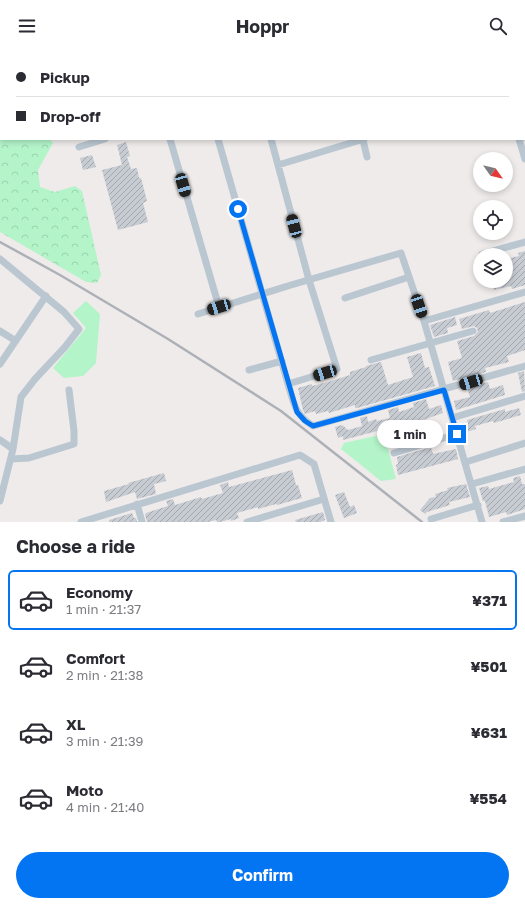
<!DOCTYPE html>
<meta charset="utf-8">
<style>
:root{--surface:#fff;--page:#f2f2f3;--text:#2b2b33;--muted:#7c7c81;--line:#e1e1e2;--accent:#0374f2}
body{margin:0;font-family:"Golos Text",sans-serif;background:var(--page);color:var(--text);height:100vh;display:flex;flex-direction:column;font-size:15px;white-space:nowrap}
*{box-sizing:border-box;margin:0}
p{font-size:13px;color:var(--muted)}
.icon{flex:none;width:22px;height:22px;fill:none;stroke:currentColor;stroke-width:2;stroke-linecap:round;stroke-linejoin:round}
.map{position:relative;height:470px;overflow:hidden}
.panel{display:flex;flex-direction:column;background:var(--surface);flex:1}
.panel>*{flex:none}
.top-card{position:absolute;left:0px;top:0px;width:525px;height:88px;box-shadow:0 2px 6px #0003;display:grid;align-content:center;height:88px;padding:0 16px;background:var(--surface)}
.needle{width:26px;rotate:124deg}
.controls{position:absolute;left:473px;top:100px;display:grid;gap:8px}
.controls a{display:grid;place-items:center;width:40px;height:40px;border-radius:50%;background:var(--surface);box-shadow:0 2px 6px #0003;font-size:20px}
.end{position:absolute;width:18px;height:18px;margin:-9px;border:5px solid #0374f2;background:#fff;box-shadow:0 0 0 2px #fff}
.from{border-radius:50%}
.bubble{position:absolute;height:28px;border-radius:14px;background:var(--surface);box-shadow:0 2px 6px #0003;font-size:13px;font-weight:700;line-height:28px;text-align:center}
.car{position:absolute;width:12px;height:24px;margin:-12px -6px;border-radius:5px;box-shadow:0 0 3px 1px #0007;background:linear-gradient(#222 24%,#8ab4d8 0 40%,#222 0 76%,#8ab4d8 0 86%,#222 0)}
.top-card b{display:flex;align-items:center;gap:14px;height:38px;font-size:15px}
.top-card b+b{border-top:1px solid var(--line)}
.top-card i{width:10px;height:10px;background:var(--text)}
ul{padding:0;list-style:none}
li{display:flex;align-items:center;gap:12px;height:60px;margin:0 8px 6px;padding:0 8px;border:2px solid transparent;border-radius:6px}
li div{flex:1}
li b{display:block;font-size:15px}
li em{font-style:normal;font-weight:700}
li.active{border-color:var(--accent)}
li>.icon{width:36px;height:36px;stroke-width:1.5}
h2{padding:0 16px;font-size:18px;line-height:48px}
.primary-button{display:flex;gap:8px;margin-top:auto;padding:8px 16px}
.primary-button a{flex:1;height:46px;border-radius:24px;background:var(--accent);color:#fff;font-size:16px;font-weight:700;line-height:46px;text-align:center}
header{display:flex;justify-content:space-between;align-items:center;height:52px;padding:0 16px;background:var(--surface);font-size:18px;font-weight:700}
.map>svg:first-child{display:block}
.green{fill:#b3f4c9}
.forest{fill:url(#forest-crowns)}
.building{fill:url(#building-hatch)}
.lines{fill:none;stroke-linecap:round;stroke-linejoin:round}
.street{stroke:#bac7d1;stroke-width:7}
.rail{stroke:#adb1b7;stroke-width:2.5}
.route{stroke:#0374f2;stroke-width:5}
</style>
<header><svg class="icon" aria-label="menu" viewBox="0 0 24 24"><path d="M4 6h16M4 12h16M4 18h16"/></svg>Hoppr<svg class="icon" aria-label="search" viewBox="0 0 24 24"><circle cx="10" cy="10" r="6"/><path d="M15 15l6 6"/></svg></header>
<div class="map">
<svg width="525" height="470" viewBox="0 0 525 470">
<defs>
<pattern id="forest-crowns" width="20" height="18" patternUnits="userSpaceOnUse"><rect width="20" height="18" fill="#b3f4c9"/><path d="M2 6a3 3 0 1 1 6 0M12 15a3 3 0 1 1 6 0" fill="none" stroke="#9bd3af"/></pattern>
<pattern id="building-hatch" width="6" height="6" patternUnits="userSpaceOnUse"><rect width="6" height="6" fill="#c7cbd2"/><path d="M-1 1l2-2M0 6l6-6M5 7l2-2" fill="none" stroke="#a3a7ad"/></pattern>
</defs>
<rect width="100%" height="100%" fill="#efebeb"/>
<!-- green -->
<path class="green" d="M86,249L100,262L96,311L83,324L64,326L53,316L86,276L73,261Z
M384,382L396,427L381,429L341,397L344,391Z"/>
<!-- forest -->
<path class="forest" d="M0,0H61L1,1L0,33Z
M0,59L1,87H50L53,91L38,118L40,135L55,140L75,134L82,139L101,223L97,231L86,230L0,180Z"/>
<!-- building -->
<path class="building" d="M126,90L130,104L127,105L131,117L137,116L139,126H141L147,149L143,151L148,170L118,178L102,118L122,113L117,93Z
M92,103L96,115L83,118L80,106Z
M525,199V233L512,237L511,234L494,238L492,229H506V207L519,204L518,201Z
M525,250V298L507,304L509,310L485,316L486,320L453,329L448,310L462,306L457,289L474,284L478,280L477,276L474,274L462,277L459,267L489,258L490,261Z
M455,265L457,273L447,276L448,281L434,285L430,273Z
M421,301L425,316L429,315L435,334L357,356H355V353L329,361L328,359L316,362L315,359L305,362L303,358L298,336L312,332V334L331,329L350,323V320L366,315V314L381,310L388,333L413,325L407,305Z
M524,319L525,339L522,340L518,321Z
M488,330L490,337L503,333L505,343L456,358L454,349L470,345L467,336Z
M426,347L429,357L441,353L443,361L423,368L422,369L427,386L417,389L415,383L402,387L403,393L389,396L384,380L382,381L381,378L343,388V384L338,386L335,375L342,373L348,378L362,374L360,366L367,364L368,370L376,367L377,369L390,366L388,358L398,355L399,360L414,355L413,351Z
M519,356L521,363L494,371L493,369L475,374L476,377L463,381L461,374L468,372L467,368L505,357V360Z
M431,395L433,402L456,397L458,407L398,423L396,413L398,412L397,405Z
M292,418L296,433H298L302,446L277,453L276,452L258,457V455L237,461L239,466L231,469V467L220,470H217L216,468L208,470H147L145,463L146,461L168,454L166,449L173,447L175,453L201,445L202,447L223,441L220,433L228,430L229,435Z
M164,421L166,429L154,432L156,442L137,447L135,440L106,450L104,439L129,432L128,431Z
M520,424L522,432H525V457L507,463L506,460L489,465L485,449H483L479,436L488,434L489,437L514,430L513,426Z
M466,432L470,445L449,450L450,453L427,460L425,462L420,458L430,446L436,445L435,442L448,438L447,436Z
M344,440L350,455L354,453L357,461L344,466L335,443Z
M323,460L325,468L320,470H296L295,468Z
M132,461L134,466H136L137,470H109V468Z"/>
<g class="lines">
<!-- street -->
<path class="street" d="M192,0V1
M247,0V1
M302,0L304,1
M163,1L166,0
M356,1V0
M524,46H525
M524,85H525
M170,87L219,255
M218,87L288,332C294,352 295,363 313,374L525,314
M271,87L309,228L337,317L288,332
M519,87L525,107
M363,88L367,105
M79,95L105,87
M278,113L364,87
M482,202L525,190
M0,207L64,260L79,277L65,295L35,327L21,345L13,397
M345,246L409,225
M198,262L291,233L401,201L424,269L482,470
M424,269L525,240
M0,279L16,289
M371,308L473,279
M0,312L46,244
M249,318L282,309
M452,366L525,344
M0,388L13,397L0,449
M394,401L457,382
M11,407L29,406L74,392V379L69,338
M466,410L525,391
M472,432L525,417
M137,452L142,470
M431,467L478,453
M81,470L300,403L314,412L331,470
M247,470L324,447
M503,470L525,464"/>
<!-- rail -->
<path class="rail" d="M0,190L60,223L168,287L281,359L422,470"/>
</g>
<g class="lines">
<!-- route -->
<path class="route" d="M238,157L297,360L305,369L313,374L444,338L457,382"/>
</g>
</svg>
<div class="controls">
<a><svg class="needle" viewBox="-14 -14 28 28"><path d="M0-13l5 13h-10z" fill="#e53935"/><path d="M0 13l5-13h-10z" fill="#7c7c81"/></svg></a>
<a><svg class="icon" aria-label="locate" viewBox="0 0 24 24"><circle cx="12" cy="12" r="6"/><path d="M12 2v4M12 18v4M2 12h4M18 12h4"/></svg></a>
<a><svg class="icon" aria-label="layers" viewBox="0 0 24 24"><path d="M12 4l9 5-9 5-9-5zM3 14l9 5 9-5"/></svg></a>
</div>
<i class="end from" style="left:238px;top:157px"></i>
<i class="end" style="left:457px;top:382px"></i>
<div class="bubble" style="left:377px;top:368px;width:66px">1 min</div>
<i class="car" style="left:183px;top:133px;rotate:164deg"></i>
<i class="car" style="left:294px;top:174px;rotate:345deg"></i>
<i class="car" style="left:419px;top:254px;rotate:161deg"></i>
<i class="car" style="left:219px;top:255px;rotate:253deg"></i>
<i class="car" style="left:325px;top:321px;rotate:253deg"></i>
<i class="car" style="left:471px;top:330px;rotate:253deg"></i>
<div class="top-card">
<b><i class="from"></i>Pickup</b>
<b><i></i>Drop-off</b>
</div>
</div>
<section class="panel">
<h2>Choose a ride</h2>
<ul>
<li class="active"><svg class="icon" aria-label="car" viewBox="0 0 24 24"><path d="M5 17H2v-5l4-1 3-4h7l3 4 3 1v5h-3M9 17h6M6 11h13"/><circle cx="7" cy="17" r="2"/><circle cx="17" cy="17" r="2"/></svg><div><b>Economy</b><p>1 min · 21:37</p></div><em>¥371</em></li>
<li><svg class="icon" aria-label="car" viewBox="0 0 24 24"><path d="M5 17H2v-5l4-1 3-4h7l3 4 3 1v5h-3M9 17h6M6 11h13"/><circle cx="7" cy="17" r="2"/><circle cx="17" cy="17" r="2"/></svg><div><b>Comfort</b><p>2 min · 21:38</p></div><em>¥501</em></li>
<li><svg class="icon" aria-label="car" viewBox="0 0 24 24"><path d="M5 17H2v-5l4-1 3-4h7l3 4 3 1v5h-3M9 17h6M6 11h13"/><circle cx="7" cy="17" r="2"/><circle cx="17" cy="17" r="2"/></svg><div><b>XL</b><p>3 min · 21:39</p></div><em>¥631</em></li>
<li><svg class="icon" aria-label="car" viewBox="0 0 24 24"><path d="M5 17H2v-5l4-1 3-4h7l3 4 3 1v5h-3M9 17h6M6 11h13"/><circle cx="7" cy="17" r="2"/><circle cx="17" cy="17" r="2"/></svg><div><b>Moto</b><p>4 min · 21:40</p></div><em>¥554</em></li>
</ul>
<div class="primary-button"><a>Confirm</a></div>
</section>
